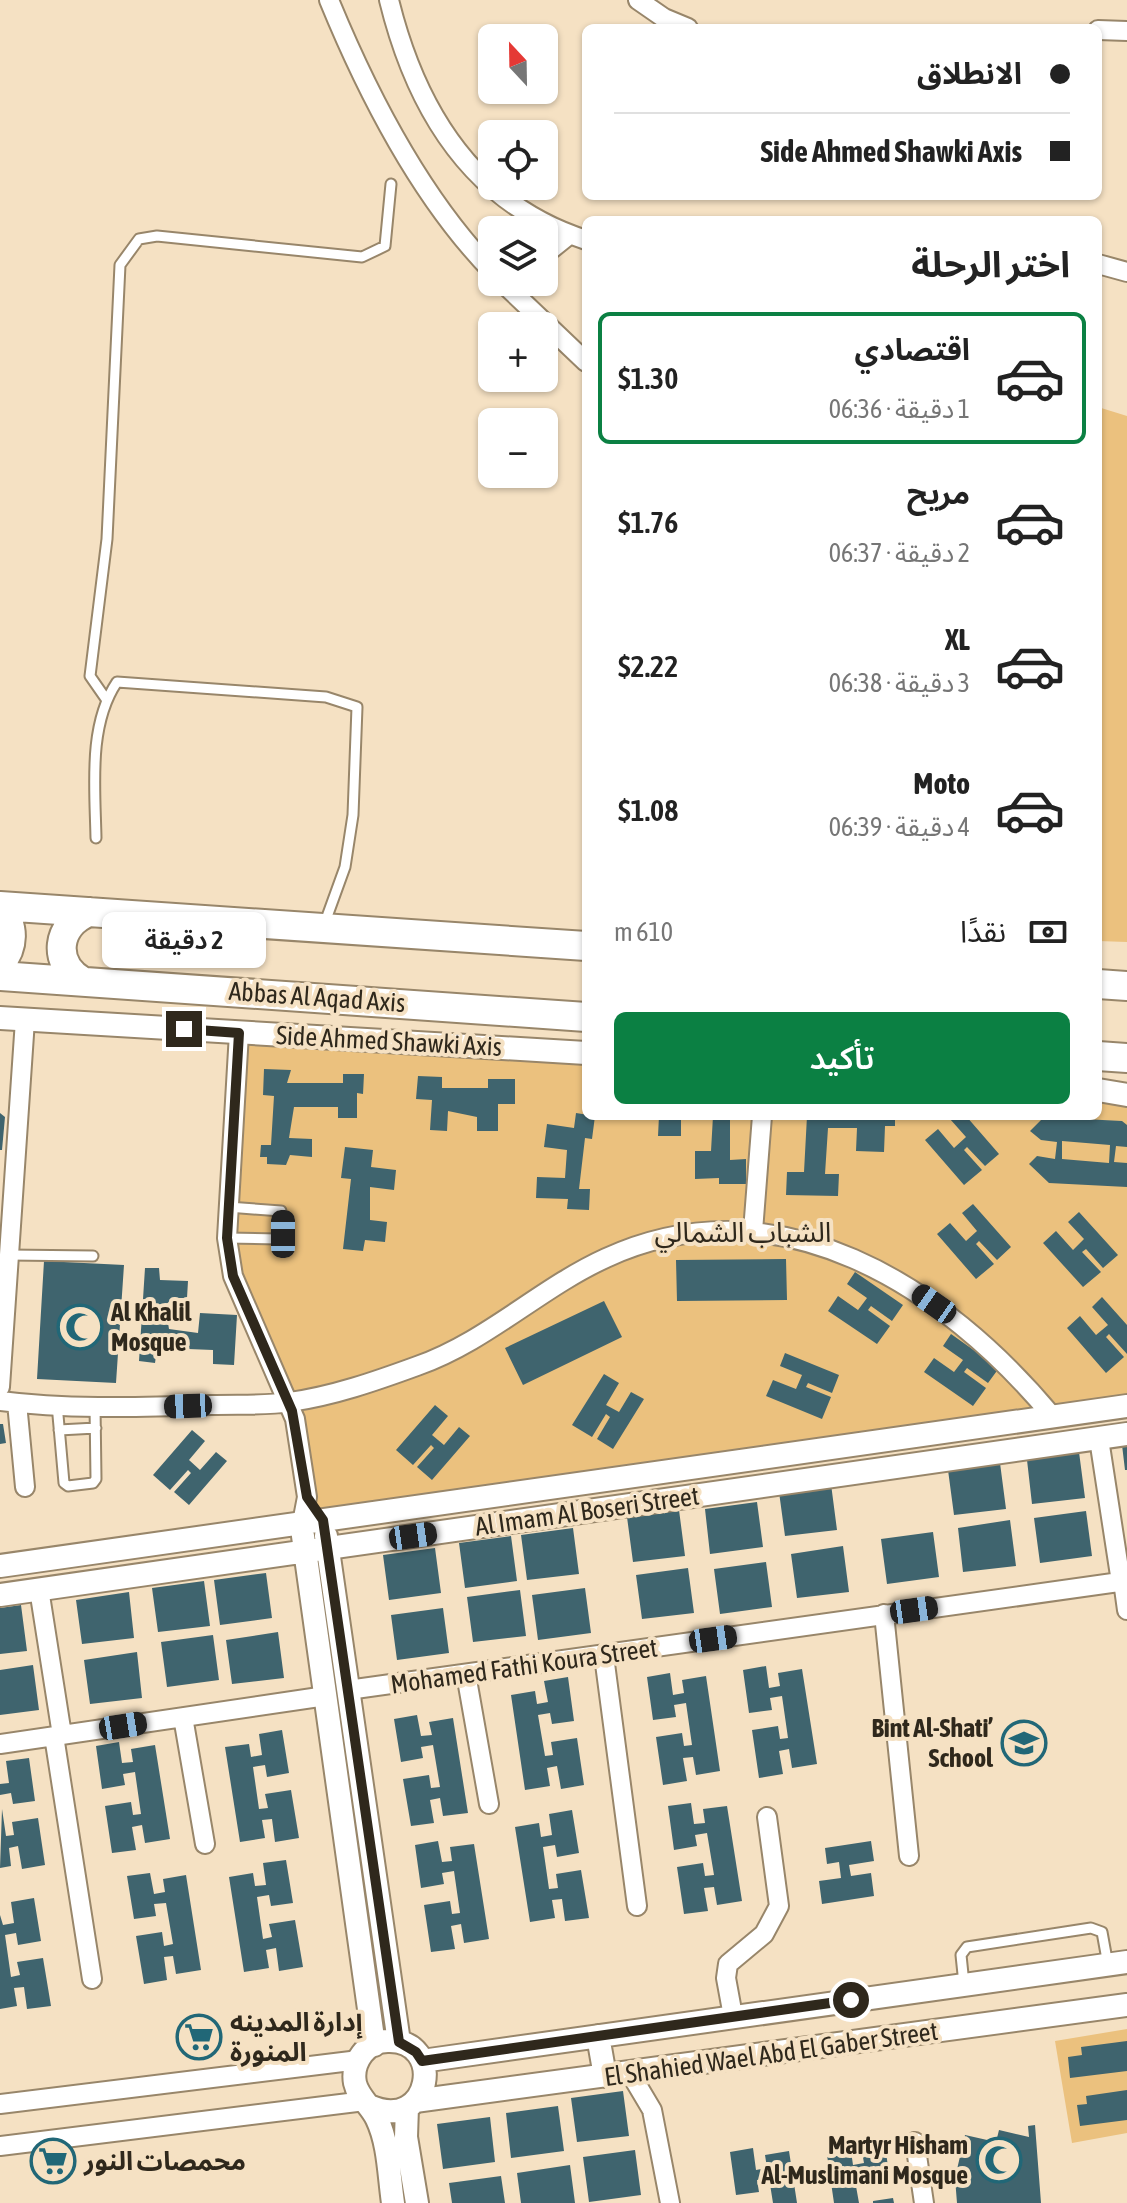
<!DOCTYPE html>
<html lang="ar">
<meta charset="utf-8">
<style>
:root{--surface:#fff;--page:#f2f2f2;--text:#222;--muted:#767676;--line:#e0e0e0;--accent:#0b8043}
body{margin:0;font-family:"Asap Condensed","Noto Sans Arabic",sans-serif;background:var(--page);color:var(--text);direction:rtl;height:100vh;display:flex;flex-direction:column;font-size:30px;white-space:nowrap}
*{box-sizing:border-box;margin:0}
p{font-size:26px;color:var(--muted)}
.icon{flex:none;width:44px;height:44px;fill:none;stroke:currentColor;stroke-width:2;stroke-linecap:round;stroke-linejoin:round}
.map{position:relative;flex:1;overflow:hidden;direction:ltr}
.details{position:absolute;left:582px;top:216px;width:520px;height:904px;display:flex;flex-direction:column;background:var(--surface);border-radius:12px;box-shadow:0 2px 6px #0004;direction:rtl}
.details>*{flex:none}
.banner{position:absolute;left:582px;top:24px;width:520px;height:176px;border-radius:12px;box-shadow:0 2px 6px #0004;direction:rtl;display:grid;align-content:center;height:176px;padding:0 32px;background:var(--surface)}
.needle{width:52px;rotate:338deg}
.buttons{position:absolute;left:478px;top:24px;display:grid;gap:16px}
.buttons a{display:grid;place-items:center;width:80px;height:80px;border-radius:12px;background:var(--surface);box-shadow:0 2px 6px #0004;font-size:40px}
.end{position:absolute;width:36px;height:36px;margin:-18px;border:10px solid #2f281c;background:#fff;box-shadow:0 0 0 4px #fff}
.from{border-radius:50%}
.bubble{position:absolute;height:56px;border-radius:12px;background:var(--surface);box-shadow:0 2px 6px #0004;font-size:26px;font-weight:600;line-height:56px;text-align:center;direction:rtl}
.car{position:absolute;width:24px;height:48px;margin:-24px -12px;border-radius:10px;box-shadow:0 0 6px 2px #0007;background:linear-gradient(#222 24%,#8ab4d8 0 40%,#222 0 76%,#8ab4d8 0 86%,#222 0)}
.banner b{display:flex;align-items:center;gap:28px;height:76px;font-size:30px}
.banner b+b{border-top:2px solid var(--line)}
.banner i{width:20px;height:20px;background:var(--text)}
ul{padding:0;list-style:none}
li{display:flex;align-items:center;gap:24px;height:132px;margin:0 16px 12px;padding:0 16px;border:4px solid transparent;border-radius:12px}
li div{flex:1}
li b{display:block;font-size:30px}
li em{font-style:normal;font-weight:600}
li.current{border-color:var(--accent)}
li>.icon{width:72px;height:72px;stroke-width:1.5}
h2{padding:0 32px;font-size:36px;line-height:96px}
.pay{display:flex;align-items:center;gap:20px;height:88px;padding:0 32px;font-size:30px}
.pay p{margin-inline-start:auto}
.cta{display:flex;gap:16px;margin-top:auto;padding:16px 32px}
.cta a{flex:1;height:92px;border-radius:12px;background:var(--accent);color:#fff;font-size:32px;font-weight:600;line-height:92px;text-align:center}
.map>svg:first-child{display:block}
.green{fill:#ebc17e}
.building{fill:#3f646e;fill-rule:evenodd}
.lines{fill:none;stroke-linecap:round;stroke-linejoin:round}
.service-casing{stroke:#98866a;stroke-width:13}
.minor-casing{stroke:#98866a;stroke-width:22}
.tertiary-casing{stroke:#98866a;stroke-width:26}
.primary-casing{stroke:#98866a;stroke-width:32}
.service{stroke:#fff;stroke-width:9}
.minor{stroke:#fff;stroke-width:18}
.tertiary{stroke:#fff;stroke-width:22}
.primary{stroke:#fff;stroke-width:28}
.route{stroke:#2f281c;stroke-width:10}
.labels{text-anchor:middle;stroke-width:8;stroke-linejoin:round;paint-order:stroke}
.street-label{font-size:26px;fill:#2f281c;stroke:#f5e1c3}
.poi-label{font-size:26px;font-weight:bold;fill:#2f281c;stroke:#f5e1c3;text-anchor:start}
.neighbourhood-label{font-size:28px;fill:#2f281c;stroke:#f5e1c3}
</style>
<div class="map">
<svg width="1127" height="2203" viewBox="0 0 1127 2203">
<rect width="100%" height="100%" fill="#f5e1c3"/>
<!-- green -->
<path class="green" d="M1098,407L1127,416V942L1098,941Z
M239,1033L586,1053V1116H1098V1090L1127,1095V1406L323,1520L307,1497L297,1429L233,1276Z
M1127,2029V2133L1072,2143L1055,2041Z"/>
<!-- building -->
<path class="building" d="M264,1069L291,1070L287,1083H343V1074H364L363,1094L357,1093V1118H338V1107H294L289,1138L312,1139V1157L290,1155L286,1165L267,1164V1157H260L261,1145H271L274,1096L263,1095Z
M418,1076L442,1077V1088H488V1079H515V1104H498V1131H477V1117L448,1111L447,1131L430,1130L432,1100L416,1099Z
M0,1113L5,1117L2,1150H0Z
M576,1113L595,1116L592,1139L585,1138L579,1189H590L589,1210L567,1209L568,1199L536,1198L537,1177L565,1178L567,1150L544,1147L547,1124L574,1128Z
M659,1116H681V1136H658Z
M713,1116H730V1160L746,1159V1184H719V1178L695,1179V1151H711Z
M807,1116H895V1126H885L884,1152L856,1151L857,1128H828L825,1174H839L838,1196L786,1195L787,1172H804Z
M954,1116H966L999,1154L985,1166L967,1147L964,1150L982,1170L964,1185L925,1140L938,1129L954,1148L966,1137L950,1119Z
M1044,1117L1122,1121L1127,1125V1147L1116,1146L1114,1162L1127,1163V1187L1049,1183L1029,1164L1037,1156L1055,1159L1057,1142L1041,1140L1030,1131ZM1062,1141L1110,1145L1109,1163L1062,1159Z
M345,1147L373,1150L371,1167L396,1170L394,1190L370,1187V1220L387,1222L385,1242L365,1240L363,1251L343,1249L351,1179L341,1178Z
M973,1204L1011,1247L997,1260L979,1241L976,1244L994,1264L976,1279L937,1234L950,1223L966,1241L977,1231L962,1213Z
M1079,1212L1118,1255L1103,1268L1086,1249L1082,1252L1101,1272L1083,1287L1043,1243L1056,1231L1073,1250L1084,1239L1068,1222Z
M786,1259L787,1300L677,1301L676,1260Z
M44,1261L124,1265L116,1383L37,1379Z
M145,1268H159L160,1280L188,1281L187,1298H174L165,1305L169,1329L198,1333L200,1313L237,1315L234,1365L213,1364V1350L188,1349H157L155,1363L139,1361Z
M855,1272L903,1305L892,1321L871,1306L868,1310L890,1326L877,1344L828,1311L838,1296L858,1310L867,1298L847,1284Z
M1102,1297L1127,1325V1354L1109,1334L1106,1337L1124,1357L1106,1373L1067,1328L1080,1316L1096,1335L1108,1325L1092,1307Z
M604,1301L622,1337L523,1385L505,1348Z
M951,1334L999,1368L988,1383L967,1368L964,1372L986,1388L973,1406L924,1372L934,1358L954,1372L963,1360L943,1346Z
M785,1353L839,1375L832,1393L808,1383L806,1387L831,1397L822,1419L766,1396L773,1380L796,1389L802,1375L780,1366Z
M604,1374L619,1383L606,1405L619,1412L631,1392L644,1399L613,1449L597,1439L610,1417L606,1414L592,1437L572,1425Z
M435,1405L448,1416L432,1435L444,1445L459,1427L470,1436L432,1480L417,1467L434,1448L431,1445L413,1465L396,1450Z
M0,1424H3L6,1443L0,1444Z
M192,1430L205,1441L189,1460L200,1470L216,1452L227,1461L189,1505L174,1492L191,1473L188,1470L170,1490L153,1475Z
M1127,1444V1470H1125L1122,1445Z
M1079,1452L1085,1498L1032,1504L1027,1460Z
M1000,1463L1006,1509L954,1515L948,1470Z
M831,1484L837,1530L785,1536L779,1492Z
M757,1502L763,1547L710,1554L705,1509Z
M679,1510L685,1556L633,1562L627,1517Z
M1086,1511L1092,1556L1040,1563L1034,1518Z
M1010,1520L1016,1566L963,1572L958,1528Z
M573,1528L579,1574L527,1580L521,1535Z
M933,1532L939,1577L887,1584L881,1539Z
M511,1536L517,1581L465,1588L459,1543Z
M843,1546L849,1592L797,1598L791,1554Z
M435,1548L441,1593L389,1600L383,1555Z
M766,1562L772,1607L720,1614L714,1569Z
M688,1568L694,1613L642,1619L636,1575Z
M266,1573L272,1618L220,1625L214,1580Z
M204,1581L210,1626L158,1632L152,1588Z
M585,1588L591,1633L538,1640L532,1595Z
M520,1590L526,1636L473,1642L467,1597Z
M129,1592L134,1638L82,1644L76,1600Z
M21,1605L27,1651L0,1654V1608Z
M443,1608L449,1653L397,1660L391,1615Z
M278,1632L284,1678L232,1684L226,1640Z
M213,1635L219,1680L167,1687L161,1642Z
M137,1652L142,1698L90,1704L84,1660Z
M33,1665L39,1710L0,1715V1670Z
M766,1666L769,1688L780,1686L778,1673L802,1669L817,1764L792,1768L789,1749L779,1751L783,1774L759,1778L752,1730L778,1726L780,1739L788,1738L782,1696L770,1698L772,1710L749,1713L743,1670Z
M670,1673L673,1695L684,1693L682,1680L706,1676L720,1771L696,1775L693,1757L683,1758L687,1781L663,1785L656,1737L682,1733L684,1746L692,1745L686,1703L674,1705L676,1717L653,1720L647,1677Z
M568,1677L574,1721L552,1724L550,1713L538,1715L545,1756L553,1755L551,1742L577,1738L584,1785L561,1789L557,1766L547,1768L550,1786L525,1790L511,1695L535,1691L537,1704L548,1702L544,1681Z
M417,1715L421,1736L432,1735L429,1722L453,1718L468,1813L443,1816L440,1798L430,1800L434,1823L411,1826L403,1779L429,1775L431,1788L440,1787L433,1745L421,1747L423,1758L401,1762L394,1719Z
M282,1730L289,1773L267,1777L265,1765L253,1767L259,1809L268,1808L265,1794L291,1790L299,1838L275,1842L272,1819L262,1820L265,1838L240,1842L225,1747L249,1744L251,1757L262,1755L259,1734Z
M119,1742L122,1763L133,1762L131,1749L155,1745L170,1839L145,1843L142,1825L132,1827L136,1850L112,1853L105,1806L131,1802L133,1815L141,1814L135,1772L123,1774L125,1785L102,1789L96,1746Z
M29,1758L35,1801L13,1804L11,1793L0,1795V1784L9,1783L6,1761Z
M691,1803L694,1824L705,1823L703,1809L727,1806L742,1901L717,1905L714,1887L704,1888L708,1911L684,1914L677,1867L703,1863L705,1876L714,1875L707,1833L695,1835L697,1846L674,1850L668,1806Z
M2,1809L6,1836L14,1835L12,1822L38,1818L45,1865L22,1869L18,1846L9,1848L11,1866L0,1868Z
M572,1810L579,1853L557,1857L555,1845L543,1847L549,1889L558,1888L556,1874L581,1870L589,1918L565,1921L562,1899L552,1900L555,1918L530,1922L515,1827L539,1823L541,1837L552,1835L549,1814Z
M438,1841L442,1862L452,1861L450,1847L474,1844L489,1939L464,1943L461,1924L451,1926L455,1949L431,1952L424,1905L450,1901L452,1914L460,1913L454,1871L442,1873L444,1884L421,1888L415,1845Z
M871,1841L874,1861L849,1865L851,1876L871,1873L874,1896L822,1904L819,1881L841,1878L839,1862L827,1864L825,1848Z
M286,1860L293,1903L271,1906L269,1895L257,1897L263,1939L272,1937L269,1924L295,1920L303,1967L279,1971L276,1948L266,1950L269,1968L244,1972L229,1877L253,1873L255,1886L266,1885L263,1863Z
M150,1873L154,1894L165,1892L163,1879L186,1875L201,1970L176,1974L173,1956L164,1957L167,1980L144,1984L136,1936L162,1932L164,1946L173,1944L166,1903L154,1904L156,1916L134,1919L127,1876Z
M34,1898L41,1941L18,1945L16,1933L5,1935L11,1977L20,1975L17,1962L43,1958L51,2006L27,2009L24,1987L14,1988L17,2006L0,2009V1915L3,1925L14,1923L11,1902Z
M1127,2041V2071L1070,2078L1068,2057L1082,2055L1081,2047Z
M1127,2090V2120L1080,2126L1077,2105L1087,2104L1086,2096Z
M623,2091L629,2136L577,2142L571,2098Z
M558,2106L564,2151L511,2158L506,2113Z
M490,2117L495,2162L443,2169L437,2124Z
M1035,2125L1041,2203H957L955,2178L965,2135L996,2142L999,2130L1029,2137L1028,2126Z
M884,2138L890,2181L868,2185L866,2173L854,2175L859,2203H834L827,2155L851,2151L853,2165L864,2163L860,2141Z
M753,2148L756,2170L767,2168L765,2155L789,2151L797,2203H773L769,2178L757,2180L759,2192L736,2195L730,2152Z
M635,2150L641,2195L589,2202L583,2157Z
M570,2165L575,2203H521L517,2173Z
M501,2176L505,2203H452L449,2183Z
M893,2198L894,2203H873V2201Z"/>
<g class="lines">
<!-- service casing -->
<g class="service-casing">
<path id="service" d="M106,699L90,676L107,539L120,265L139,239L157,236L362,257L385,246L391,184
M96,838C95,787 88,725 117,682L326,697L357,707L353,815L345,867L324,925
M227,1238L278,1239L283,1234L281,1211L228,1207
M9,1255L93,1256
M57,1404L64,1483L68,1486L93,1483L96,1479L95,1406
M59,1430L96,1428
M964,1984L961,1955L967,1947L1091,1928L1102,1932L1108,1965"/>
</g>
<!-- minor casing -->
<g class="minor-casing">
<path id="minor" d="M329,0C368,95 420,197 492,271
M389,0C416,110 473,204 586,240
M638,0L664,18L688,28
M1098,30L1127,31
M544,255L569,235
M1098,264L1127,272
M502,282L586,362
M239,1033L227,1238L233,1276L295,1419L307,1497L302,1523
M753,1231L762,1116
M0,1387L25,1020
M0,1401C69,1410 142,1407 211,1405C237,1404 264,1406 290,1402C333,1396 376,1381 417,1366C486,1342 540,1288 606,1258C779,1179 944,1286 1053,1417
M17,1403L25,1487
M1099,1439L1121,1582
M1123,1581L1127,1610
M39,1589L62,1735
M884,1614L909,1856
M604,1656L637,1906
M466,1674L489,1804
M348,1690L1127,1581
M183,1717L205,1844
M54,1736L92,1979
M0,1744L326,1696
M733,2016L726,1978L728,1964L764,1934L779,1906L767,1817
M630,2073L652,2110L670,2203
M0,2104L359,2060
M915,2142L924,2203
M0,2146L365,2101"/>
</g>
<!-- tertiary casing -->
<g class="tertiary-casing">
<path id="tertiary" d="M0,1018L586,1053
M1098,1090L1127,1095
M303,1536L374,2045
M326,1536L399,2042
M0,1566L1127,1406
M0,1595L1127,1434
M598,2036L605,2076
M422,2061L1127,1962
M415,2101L1127,2005
M369,2106C432,2134 446,2039 388,2041C378,2041 368,2046 362,2054C356,2062 353,2073 355,2083C358,2097 371,2106 377,2119C389,2144 389,2176 393,2203
M407,2107L406,2137L417,2203"/>
</g>
<!-- primary casing -->
<g class="primary-casing">
<path id="primary" d="M0,906L586,946
M0,909C15,926 14,947 0,964
M0,976L586,1017
M82,981C52,963 56,925 89,912
M1098,984L1127,986
M1098,1056L1127,1058"/>
</g>
<!-- service -->
<use href="#service" class="service"/>
<!-- minor -->
<use href="#minor" class="minor"/>
<!-- tertiary -->
<use href="#tertiary" class="tertiary"/>
<!-- primary -->
<use href="#primary" class="primary"/>
</g>
<g class="lines">
<!-- route -->
<path class="route" d="M184,1029L239,1033L227,1238L233,1276L292,1411L307,1497L323,1520L399,2042L416,2052L422,2061L851,2000"/>
</g>
<!-- icons -->
<defs>
<g id="mosque-ring" transform="scale(2.3)"><circle r="9.5" fill="#f5e1c3" stroke="#216777" stroke-width="1.5"/><path d="M3.5-4.9A6 6 0 1 0 3.5 4.9A5 5 0 1 1 3.5-4.9Z" fill="#216777"/></g>
<g id="school-ring" transform="scale(2.3)"><circle r="9.5" fill="#f5e1c3" stroke="#216777" stroke-width="1.5"/><path d="M0-5L7-2L0 1L-7-2ZM-4 1L0 2.5L4 1V4Q0 6-4 4Z" fill="#216777"/></g>
<g id="supermarket-ring" transform="scale(2.3)"><circle r="9.5" fill="#f5e1c3" stroke="#216777" stroke-width="1.5"/><path d="M-6-5.5h2.5l.6 2H6L4.5 2H-2.5L-4.4-4H-6ZM-1.5 3.2a1.3 1.3 0 1 0 .1 0ZM3 3.2a1.3 1.3 0 1 0 .1 0Z" fill="#216777"/></g>
</defs>
<g fill-rule="evenodd">
<use href="#mosque-ring" x="80" y="1327"/>
<use href="#school-ring" x="1024" y="1743"/>
<use href="#supermarket-ring" x="199" y="2037"/>
<use href="#mosque-ring" x="999" y="2160"/>
<use href="#supermarket-ring" x="53" y="2161"/>
</g>
<g class="labels">
<!-- street labels -->
<g class="street-label">
<text transform="translate(317 997) rotate(4)" y="9">Abbas Al Aqad Axis</text>
<text transform="translate(389 1041) rotate(3)" y="9">Side Ahmed Shawki Axis</text>
<text transform="translate(587 1511) rotate(-8)" y="9">Al Imam Al Boseri Street</text>
<text transform="translate(524 1666) rotate(-8)" y="9">Mohamed Fathi Koura Street</text>
<text transform="translate(771 2054) rotate(-8)" y="9">El Shahied Wael Abd El Gaber Street</text>
</g>
<!-- poi labels -->
<g class="poi-label">
<text x="111" y="1321">Al Khalil<tspan x="111" dy="30">Mosque</tspan></text>
<text x="993" y="1737" text-anchor="end">Bint Al-Shati’<tspan x="993" dy="30">School</tspan></text>
<text x="230" y="2031">إدارة المدينه<tspan x="230" dy="30">المنورة</tspan></text>
<text x="968" y="2154" text-anchor="end">Martyr Hisham<tspan x="968" dy="30">Al-Muslimani Mosque</tspan></text>
<text x="84" y="2170">محمصات النور</text>
</g>
<!-- neighbourhood labels -->
<g class="neighbourhood-label">
<text x="743" y="1242">الشباب الشمالي</text>
</g>
</g>
</svg>
<div class="buttons">
<a><svg class="needle" viewBox="-14 -14 28 28"><path d="M0-13l5 13h-10z" fill="#e53935"/><path d="M0 13l5-13h-10z" fill="#767676"/></svg></a>
<a><svg class="icon" aria-label="locate" viewBox="0 0 24 24"><circle cx="12" cy="12" r="6"/><path d="M12 2v4M12 18v4M2 12h4M18 12h4"/></svg></a>
<a><svg class="icon" aria-label="layers" viewBox="0 0 24 24"><path d="M12 4l9 5-9 5-9-5zM3 14l9 5 9-5"/></svg></a>
<a>+</a>
<a>−</a>
</div>
<i class="end from" style="left:851px;top:2000px"></i>
<i class="end" style="left:184px;top:1029px"></i>
<div class="bubble" style="left:102px;top:912px;width:164px">2 دقيقة</div>
<i class="car" style="left:283px;top:1234px;rotate:0deg"></i>
<i class="car" style="left:934px;top:1304px;rotate:305deg"></i>
<i class="car" style="left:188px;top:1406px;rotate:268deg"></i>
<i class="car" style="left:413px;top:1536px;rotate:82deg"></i>
<i class="car" style="left:914px;top:1610px;rotate:82deg"></i>
<i class="car" style="left:713px;top:1639px;rotate:82deg"></i>
<i class="car" style="left:123px;top:1726px;rotate:81deg"></i>
<div class="banner">
<b><i class="from"></i>الانطلاق</b>
<b><i></i>Side Ahmed Shawki Axis</b>
</div>
<section class="details">
<h2>اختر الرحلة</h2>
<ul>
<li class="current"><svg class="icon" aria-label="car" viewBox="0 0 24 24"><path d="M5 17H2v-5l4-1 3-4h7l3 4 3 1v5h-3M9 17h6M6 11h13"/><circle cx="7" cy="17" r="2"/><circle cx="17" cy="17" r="2"/></svg><div><b>اقتصادي</b><p>1 دقيقة · 06:36</p></div><em>$1.30</em></li>
<li><svg class="icon" aria-label="car" viewBox="0 0 24 24"><path d="M5 17H2v-5l4-1 3-4h7l3 4 3 1v5h-3M9 17h6M6 11h13"/><circle cx="7" cy="17" r="2"/><circle cx="17" cy="17" r="2"/></svg><div><b>مريح</b><p>2 دقيقة · 06:37</p></div><em>$1.76</em></li>
<li><svg class="icon" aria-label="car" viewBox="0 0 24 24"><path d="M5 17H2v-5l4-1 3-4h7l3 4 3 1v5h-3M9 17h6M6 11h13"/><circle cx="7" cy="17" r="2"/><circle cx="17" cy="17" r="2"/></svg><div><b>XL</b><p>3 دقيقة · 06:38</p></div><em>$2.22</em></li>
<li><svg class="icon" aria-label="car" viewBox="0 0 24 24"><path d="M5 17H2v-5l4-1 3-4h7l3 4 3 1v5h-3M9 17h6M6 11h13"/><circle cx="7" cy="17" r="2"/><circle cx="17" cy="17" r="2"/></svg><div><b>Moto</b><p>4 دقيقة · 06:39</p></div><em>$1.08</em></li>
</ul>
<div class="pay"><svg class="icon" aria-label="cash" viewBox="0 0 24 24"><path d="M3 7h18v10H3z"/><circle cx="12" cy="12" r="2"/></svg>نقدًا<p>610 m</p></div>
<div class="cta"><a>تأكيد</a></div>
</section>
</div>
